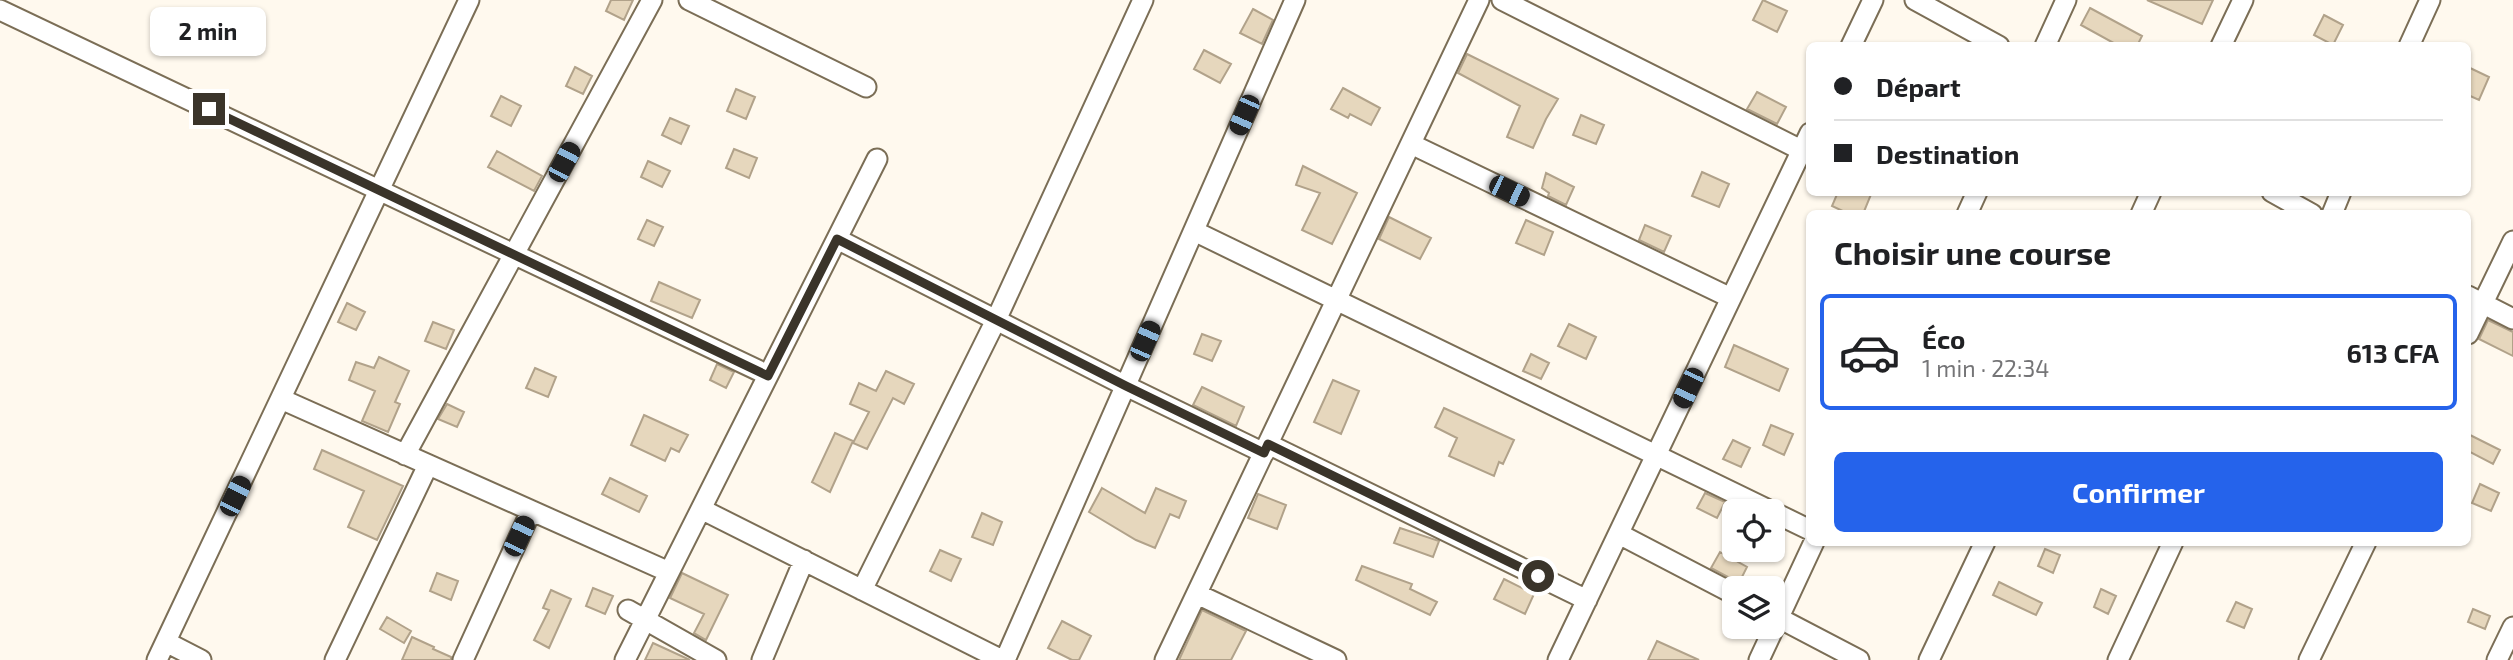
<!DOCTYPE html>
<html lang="fr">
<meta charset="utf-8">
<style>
:root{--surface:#fff;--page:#f2f2f2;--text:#202124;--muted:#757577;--line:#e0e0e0;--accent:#2563eb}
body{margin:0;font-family:"Exo 2",sans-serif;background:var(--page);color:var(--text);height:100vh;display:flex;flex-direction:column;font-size:26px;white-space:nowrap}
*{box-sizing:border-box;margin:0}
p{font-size:23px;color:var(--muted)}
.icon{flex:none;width:38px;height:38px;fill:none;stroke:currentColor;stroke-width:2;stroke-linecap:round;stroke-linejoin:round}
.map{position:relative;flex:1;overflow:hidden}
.details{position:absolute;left:1806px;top:210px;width:665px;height:336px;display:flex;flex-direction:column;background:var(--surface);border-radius:10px;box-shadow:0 2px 5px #0004}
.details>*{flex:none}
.top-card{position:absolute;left:1806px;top:42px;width:665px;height:154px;border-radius:10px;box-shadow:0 2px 5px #0004;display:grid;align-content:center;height:154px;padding:0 28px;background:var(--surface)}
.fabs{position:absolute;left:1722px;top:499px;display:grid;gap:14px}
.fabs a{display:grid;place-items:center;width:63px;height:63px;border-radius:10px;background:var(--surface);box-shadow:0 2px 5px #0004;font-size:35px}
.end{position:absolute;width:32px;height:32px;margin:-16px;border:9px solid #3a342a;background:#fff;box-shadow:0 0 0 4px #fff}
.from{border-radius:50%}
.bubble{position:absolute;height:49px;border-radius:10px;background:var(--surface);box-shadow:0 2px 5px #0004;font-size:23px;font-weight:700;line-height:49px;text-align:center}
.car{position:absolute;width:21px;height:42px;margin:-21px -10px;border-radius:9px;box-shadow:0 0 5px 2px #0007;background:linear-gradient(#222 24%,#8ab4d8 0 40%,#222 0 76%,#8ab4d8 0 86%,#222 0)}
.top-card b{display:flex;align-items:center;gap:24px;height:66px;font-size:26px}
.top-card b+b{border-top:2px solid var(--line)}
.top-card i{width:18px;height:18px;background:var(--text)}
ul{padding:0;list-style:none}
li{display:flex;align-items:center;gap:21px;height:116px;margin:0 14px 10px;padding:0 14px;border:4px solid transparent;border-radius:10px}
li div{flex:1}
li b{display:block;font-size:26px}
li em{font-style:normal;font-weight:700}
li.current{border-color:var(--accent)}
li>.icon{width:63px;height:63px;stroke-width:1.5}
h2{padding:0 28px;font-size:32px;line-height:84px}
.button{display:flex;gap:14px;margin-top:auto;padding:14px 28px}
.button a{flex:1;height:80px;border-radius:10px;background:var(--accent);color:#fff;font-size:28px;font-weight:700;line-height:80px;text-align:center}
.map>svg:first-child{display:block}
.building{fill:#e6d7bd;stroke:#b1a28a;stroke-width:2}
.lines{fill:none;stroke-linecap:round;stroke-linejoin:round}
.minor-casing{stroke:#7b6e56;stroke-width:23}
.minor{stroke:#fff;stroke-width:19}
.route{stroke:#3a342a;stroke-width:9}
</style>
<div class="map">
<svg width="2513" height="660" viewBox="0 0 2513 660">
<rect width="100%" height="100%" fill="#fff9ee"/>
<!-- building -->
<path class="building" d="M611,0H633L624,20L606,11Z
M1763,0L1787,11L1777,32L1753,20Z
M2147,0H2213L2202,24Z
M2090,8L2142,36L2137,46H2119L2081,25Z
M1253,9L1273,20L1262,44L1240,33Z
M2324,15L2343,25L2333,45L2314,35Z
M1204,50L1231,64L1220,83L1194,69Z
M1467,54L1558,99L1546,119L1533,148L1507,137L1520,106L1458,73Z
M575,67L592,76L583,94L566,86Z
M2468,67L2489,77L2479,100L2468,95Z
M1343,88L1380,108L1371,125L1350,114L1348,118L1331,109Z
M736,89L755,97L746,119L727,111Z
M1757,92L1786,107L1777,124L1747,109Z
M501,96L521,106L511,126L491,116Z
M1581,115L1604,125L1596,144L1573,135Z
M670,118L689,126L681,144L662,135Z
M734,149L757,158L749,178L726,168Z
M497,151L542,176L534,191L488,167Z
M648,161L670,171L662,187L641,177Z
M1303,166L1357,193L1332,244L1302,230L1320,193L1296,185Z
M1702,172L1729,184L1719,207L1692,196Z
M1546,173L1574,187L1566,205L1548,196L1549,193L1542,188Z
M1838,192H1872L1863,214H1849L1832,206Z
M1389,217L1431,238L1420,259L1379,239Z
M647,220L663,227L654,246L638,239Z
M1526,220L1553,232L1544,255L1516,243Z
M1645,225L1671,236L1664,252L1639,240Z
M659,282L700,300L692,318L651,301Z
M347,303L365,312L356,330L338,322Z
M2488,320L2513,332V356L2479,339Z
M433,322L454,330L446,349L425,341Z
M1569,324L1596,337L1586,359L1558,346Z
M1202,334L1221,341L1212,361L1194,354Z
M1734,345L1788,369L1779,391L1725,367Z
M1531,354L1549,363L1541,379L1523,371Z
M379,357L409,371L395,402L400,404L388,432L362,421L375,391L349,380L356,362L374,368Z
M717,364L734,372L726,388L710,380Z
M535,368L556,377L548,397L526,388Z
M886,371L914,384L904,404L893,398L867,449L853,443L869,412L850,404L859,383L876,391Z
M1333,380L1359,391L1341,434L1314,422Z
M1202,387L1244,407L1236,426L1193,405Z
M447,404L464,412L457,427L438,419Z
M1444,408L1514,440L1503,464L1499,462L1494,476L1449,456L1457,438L1435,427Z
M644,415L688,435L679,452L671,448L665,461L631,445Z
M1771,425L1793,434L1784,455L1763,445Z
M835,433L853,441L830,492L812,482Z
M2468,434L2500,450L2493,464L2468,451Z
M1733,440L1750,448L1741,467L1723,459Z
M322,450L403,486L377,540L348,527L364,491L314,469Z
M610,478L647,496L639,512L602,494Z
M2480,484L2499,493L2491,511L2472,503Z
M1102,488L1145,513L1156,488L1186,501L1179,518L1170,514L1155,548L1136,540L1089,512Z
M1705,493L1725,502L1717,518L1697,508Z
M1258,494L1286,505L1277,529L1248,518Z
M982,513L1002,522L993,545L972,537Z
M1400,528L1439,541L1433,557L1394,543Z
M2045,549L2060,555L2053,573L2038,566Z
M940,550L961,559L951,581L930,571Z
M1720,552L1747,567L1739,583L1711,568Z
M1362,566L1412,584L1410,589L1437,602L1430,615L1356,580Z
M437,573L458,581L451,600L430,591Z
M682,573L728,595L706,640L694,633L704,614L670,598Z
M1504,579L1534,594L1525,614L1494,599Z
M1999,582L2042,603L2036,615L1993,595Z
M593,588L613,596L605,614L586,606Z
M2101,589L2116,596L2108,614L2094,607Z
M551,590L571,599L549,648L534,640L549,610L543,608Z
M2236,602L2252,609L2244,628L2227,621Z
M2473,609L2490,616L2485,629L2468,622Z
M1202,610L1246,631L1231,660H1179Z
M387,617L411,631L404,643L380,629Z
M1062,621L1091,636L1079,660H1072L1048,648Z
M412,637L434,647L433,649L451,657V660H402Z
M1657,641L1699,660H1648Z
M653,643L690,660H645Z"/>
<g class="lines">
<!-- minor casing -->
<g class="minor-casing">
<path id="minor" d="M689,0L866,87
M1502,0L1801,150
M1915,0L1999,46
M0,10L768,375
M1851,46L1873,0
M2045,46L2066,0
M2221,46L2243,0
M2409,46L2430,0
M1411,144L1731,298
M2272,192L2312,214
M1967,214L1977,192
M2141,214L2151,192
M2332,214L2341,192
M1194,231L1771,511
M837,239L1126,386L1264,453
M2468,296L2513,319
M2468,334L2513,241
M281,399L669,572
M1268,444L1587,600
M405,455L652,0
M701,509L1002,660
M1773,512L1810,530
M1619,534L1734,594
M862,590L996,320L1143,0
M1197,594L1336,660
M628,610L716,660
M1773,615L1859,660
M166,642L201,660
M157,660L469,0
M335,660L428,465
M463,660L531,511
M625,660L877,159
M762,660L804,560
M1005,660L1295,0
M1165,660L1479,0
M1558,660L1810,133
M1759,660L1814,542
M1929,660L1985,542
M2118,660L2173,542
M2309,660L2366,542
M2497,660L2513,627"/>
</g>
<!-- minor -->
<use href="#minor" class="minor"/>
</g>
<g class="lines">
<!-- route -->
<path class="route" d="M209,109L768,376L837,239L1126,386L1264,453L1268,444L1538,576"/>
</g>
</svg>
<div class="fabs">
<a><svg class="icon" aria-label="locate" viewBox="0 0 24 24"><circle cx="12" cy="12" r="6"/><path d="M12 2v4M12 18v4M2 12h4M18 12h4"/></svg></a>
<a><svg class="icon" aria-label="layers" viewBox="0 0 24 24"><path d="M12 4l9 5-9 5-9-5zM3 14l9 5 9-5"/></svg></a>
</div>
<i class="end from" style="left:1538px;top:576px"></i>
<i class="end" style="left:209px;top:109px"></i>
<div class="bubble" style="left:150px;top:7px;width:116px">2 min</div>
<i class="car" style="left:1244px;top:115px;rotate:204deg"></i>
<i class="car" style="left:564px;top:162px;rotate:28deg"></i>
<i class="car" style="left:1509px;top:191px;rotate:116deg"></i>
<i class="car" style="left:1145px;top:341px;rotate:24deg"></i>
<i class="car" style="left:1688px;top:388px;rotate:205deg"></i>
<i class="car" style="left:235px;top:496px;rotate:26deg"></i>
<i class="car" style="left:519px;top:536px;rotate:25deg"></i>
<div class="top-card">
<b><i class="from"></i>Départ</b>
<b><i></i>Destination</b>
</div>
<section class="details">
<h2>Choisir une course</h2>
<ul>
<li class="current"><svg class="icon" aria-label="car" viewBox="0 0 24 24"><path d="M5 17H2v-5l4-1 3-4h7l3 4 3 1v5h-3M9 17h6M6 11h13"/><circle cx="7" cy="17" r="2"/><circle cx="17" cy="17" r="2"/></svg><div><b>Éco</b><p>1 min · 22:34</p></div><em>613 CFA</em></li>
</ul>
<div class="button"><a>Confirmer</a></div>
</section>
</div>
